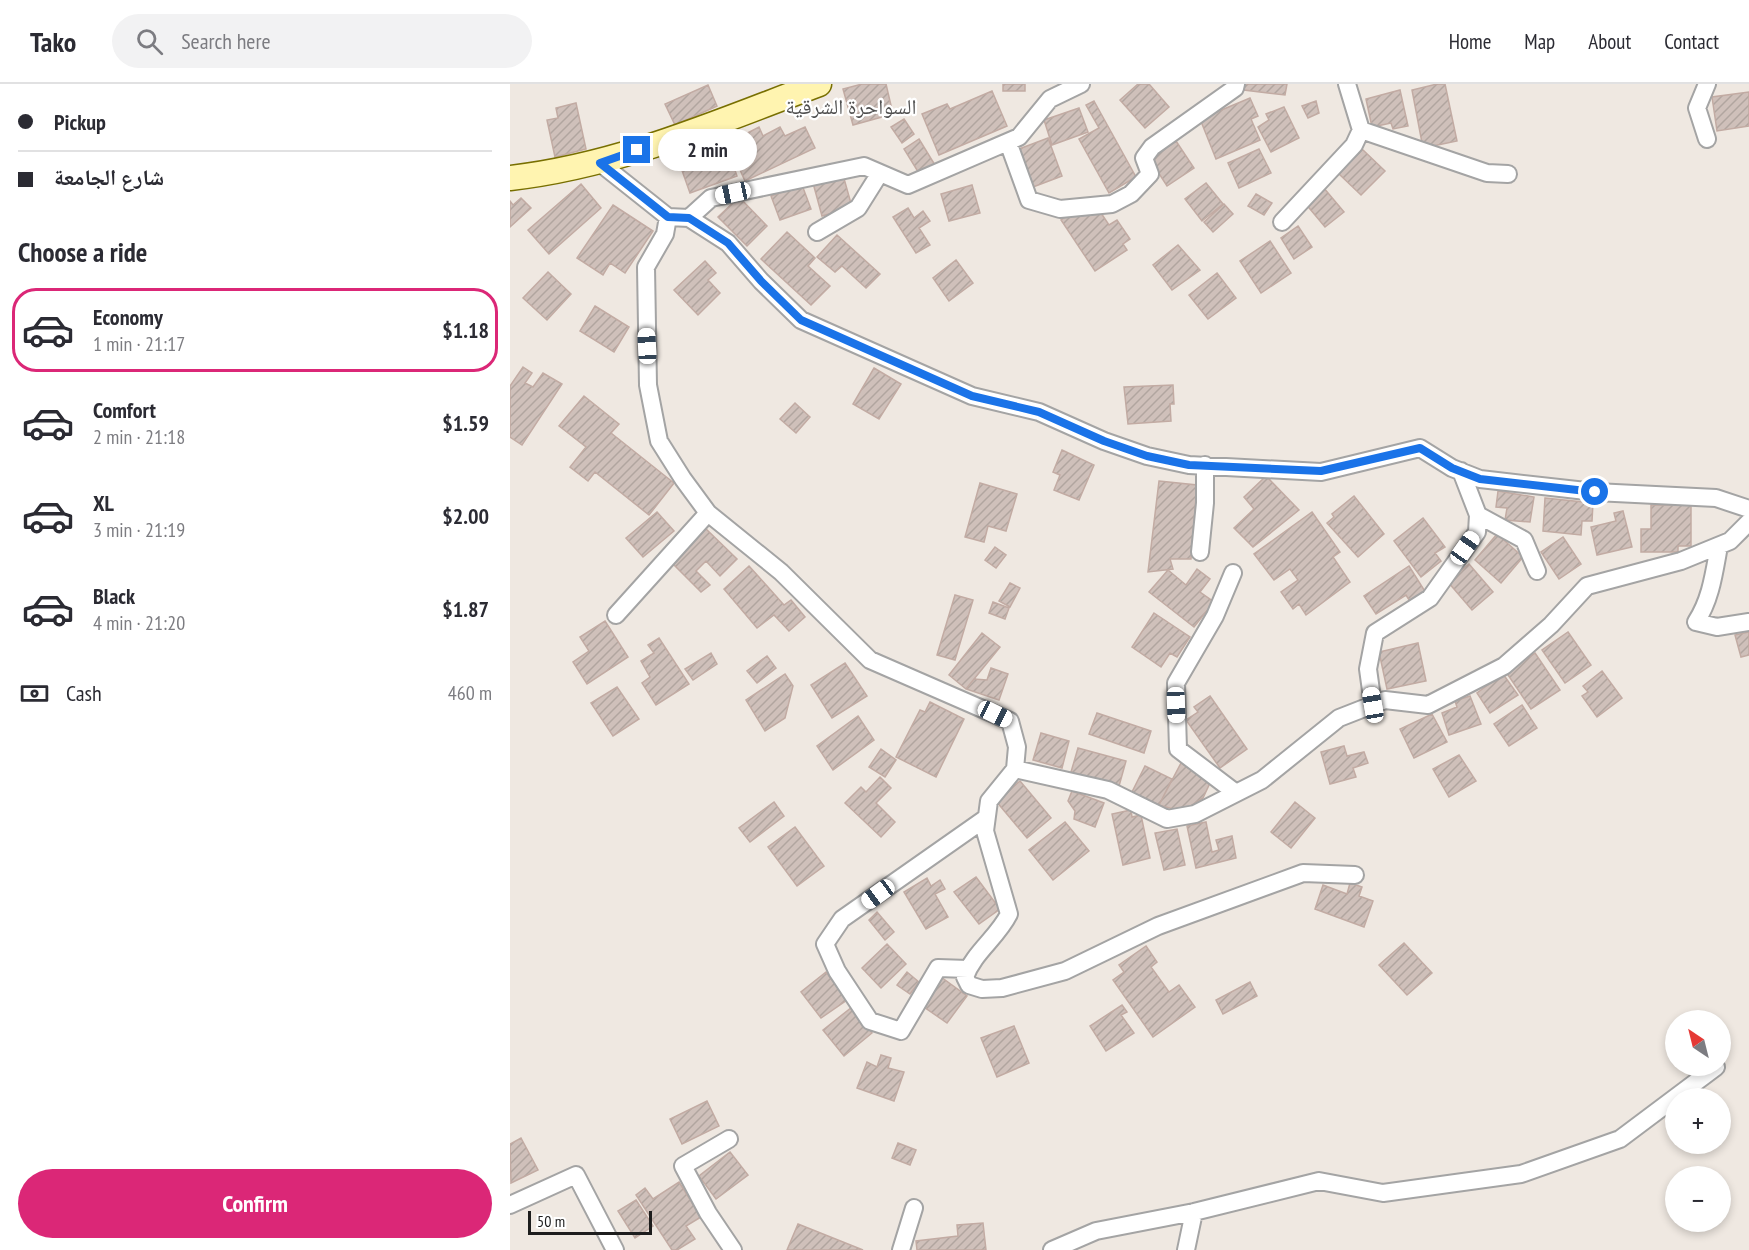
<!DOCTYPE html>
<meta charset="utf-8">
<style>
:root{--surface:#fff;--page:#f2f2f3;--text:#2b2b33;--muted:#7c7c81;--line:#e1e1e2;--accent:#db2777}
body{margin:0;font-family:"PT Sans Narrow","Noto Naskh Arabic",sans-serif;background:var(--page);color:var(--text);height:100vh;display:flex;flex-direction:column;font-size:22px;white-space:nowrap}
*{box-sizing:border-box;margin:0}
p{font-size:20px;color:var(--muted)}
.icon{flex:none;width:33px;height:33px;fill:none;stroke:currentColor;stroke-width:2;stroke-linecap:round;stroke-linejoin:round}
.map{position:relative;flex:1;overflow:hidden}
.details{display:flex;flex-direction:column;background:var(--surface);width:510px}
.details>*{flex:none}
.hud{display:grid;align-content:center;height:132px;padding:0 18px;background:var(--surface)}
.needle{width:39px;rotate:325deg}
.buttons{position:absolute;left:1155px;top:926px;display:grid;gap:12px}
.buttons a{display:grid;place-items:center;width:66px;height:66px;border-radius:50%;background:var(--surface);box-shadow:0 3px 9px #0003;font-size:30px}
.scale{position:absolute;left:18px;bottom:15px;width:124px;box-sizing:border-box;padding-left:6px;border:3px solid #1d1d1d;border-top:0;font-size:16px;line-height:21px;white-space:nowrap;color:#1d1d1d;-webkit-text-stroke:4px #fff;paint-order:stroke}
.end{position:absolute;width:27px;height:27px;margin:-14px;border:8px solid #1a73e8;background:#fff;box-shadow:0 0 0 3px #fff}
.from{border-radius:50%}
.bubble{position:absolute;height:42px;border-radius:21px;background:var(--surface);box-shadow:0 3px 9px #0003;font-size:20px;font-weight:700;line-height:42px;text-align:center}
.car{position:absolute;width:18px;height:36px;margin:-18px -9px;border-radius:8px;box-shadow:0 0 4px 2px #0007;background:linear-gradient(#fff 24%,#345 0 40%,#fff 0 76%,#345 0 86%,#fff 0)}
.hud b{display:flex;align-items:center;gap:21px;height:57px;font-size:22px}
.hud b+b{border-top:2px solid var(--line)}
.hud i{width:15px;height:15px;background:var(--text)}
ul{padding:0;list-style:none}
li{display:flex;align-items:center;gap:18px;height:84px;margin:0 12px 9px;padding:0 6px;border:3px solid transparent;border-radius:24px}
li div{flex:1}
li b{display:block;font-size:22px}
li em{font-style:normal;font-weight:700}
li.selected{border-color:var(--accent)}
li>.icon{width:54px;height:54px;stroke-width:1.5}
h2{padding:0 18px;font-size:27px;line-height:72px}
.pay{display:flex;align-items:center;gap:15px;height:66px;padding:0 18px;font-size:22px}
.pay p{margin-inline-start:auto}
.action{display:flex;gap:12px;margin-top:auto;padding:12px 18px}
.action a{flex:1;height:69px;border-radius:36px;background:var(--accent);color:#fff;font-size:24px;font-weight:700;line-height:69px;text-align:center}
header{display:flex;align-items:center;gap:36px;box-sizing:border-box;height:84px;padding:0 30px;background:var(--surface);border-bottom:2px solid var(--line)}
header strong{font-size:28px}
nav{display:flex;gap:33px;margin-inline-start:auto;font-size:21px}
.search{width:420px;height:54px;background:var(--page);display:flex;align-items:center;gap:15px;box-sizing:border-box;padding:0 21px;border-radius:33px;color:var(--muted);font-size:22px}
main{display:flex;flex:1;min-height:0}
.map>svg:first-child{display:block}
.building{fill:url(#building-hatch);stroke:#c2aba3;stroke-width:1.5}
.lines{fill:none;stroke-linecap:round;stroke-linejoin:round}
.minor-casing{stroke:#a4a4a4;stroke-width:20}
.secondary-casing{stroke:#786f00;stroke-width:27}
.minor{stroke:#fff;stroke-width:16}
.secondary{stroke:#fff4b0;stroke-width:24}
.route{stroke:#1a73e8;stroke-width:8}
.labels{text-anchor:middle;stroke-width:4.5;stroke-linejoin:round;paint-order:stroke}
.quarter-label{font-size:21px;fill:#505050;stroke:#fff}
</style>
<header>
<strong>Tako</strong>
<div class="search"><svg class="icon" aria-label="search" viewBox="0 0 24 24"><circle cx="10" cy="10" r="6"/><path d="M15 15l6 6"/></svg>Search here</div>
<nav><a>Home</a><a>Map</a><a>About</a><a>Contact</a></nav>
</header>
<main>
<section class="details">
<div class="hud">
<b><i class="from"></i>Pickup</b>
<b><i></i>شارع الجامعة</b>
</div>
<h2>Choose a ride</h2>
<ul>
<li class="selected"><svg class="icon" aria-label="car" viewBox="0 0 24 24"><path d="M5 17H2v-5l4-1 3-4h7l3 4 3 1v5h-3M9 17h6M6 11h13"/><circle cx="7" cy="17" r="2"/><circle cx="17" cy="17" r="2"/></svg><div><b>Economy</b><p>1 min · 21:17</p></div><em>$1.18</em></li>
<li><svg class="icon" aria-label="car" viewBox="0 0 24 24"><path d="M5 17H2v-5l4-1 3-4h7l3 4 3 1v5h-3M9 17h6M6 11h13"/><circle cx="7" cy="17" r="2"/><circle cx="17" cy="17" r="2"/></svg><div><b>Comfort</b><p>2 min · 21:18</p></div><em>$1.59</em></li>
<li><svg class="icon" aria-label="car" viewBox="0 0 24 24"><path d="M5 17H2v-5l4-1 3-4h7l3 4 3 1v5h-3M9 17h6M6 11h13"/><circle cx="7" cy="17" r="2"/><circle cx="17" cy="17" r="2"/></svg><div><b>XL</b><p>3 min · 21:19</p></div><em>$2.00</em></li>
<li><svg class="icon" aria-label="car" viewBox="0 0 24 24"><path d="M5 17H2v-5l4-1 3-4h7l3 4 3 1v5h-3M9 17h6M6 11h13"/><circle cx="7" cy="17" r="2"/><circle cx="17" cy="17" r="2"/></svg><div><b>Black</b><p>4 min · 21:20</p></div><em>$1.87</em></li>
</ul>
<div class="pay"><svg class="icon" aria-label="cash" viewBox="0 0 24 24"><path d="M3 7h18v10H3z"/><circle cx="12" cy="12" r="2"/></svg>Cash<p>460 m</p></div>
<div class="action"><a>Confirm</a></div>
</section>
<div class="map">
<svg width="1239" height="1166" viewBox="0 0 1239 1166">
<defs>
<pattern id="building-hatch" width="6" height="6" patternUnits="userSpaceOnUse" patternTransform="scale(1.5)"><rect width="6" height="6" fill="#cfc0ba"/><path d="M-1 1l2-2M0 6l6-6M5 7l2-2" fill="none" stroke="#b1a59f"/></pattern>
</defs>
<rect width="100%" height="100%" fill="#efe8e1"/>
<!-- building -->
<path class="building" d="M352,0H376L383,30L343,41L333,5Z
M493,0H515V7H493Z
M628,0H639L659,23L635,44L610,16Z
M735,0H777L775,11L734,6Z
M927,0H935L947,57L913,64L902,6Z
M198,1L207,22L165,41L155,20Z
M890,6L898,42L883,45L881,39L862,43L856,15Z
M482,7L497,42L429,71L412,30L437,20L440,25Z
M1239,8V42L1207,47L1202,13Z
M740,14L748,32L741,35L750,56L706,75L690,35Z
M584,17L626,93L599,109L569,55L589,44L576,21Z
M806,17L809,29L798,34L792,22Z
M66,19L76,65L45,73L37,36L48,34L46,24Z
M774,23L789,54L761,68L748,43L759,36L756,30Z
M569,24L578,48L542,61L534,36Z
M394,35L404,50L392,59L381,43Z
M249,43L253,52L270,43L275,52L295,43L305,64L235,97L218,59Z
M538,54L552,92L523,103L509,65Z
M409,55L425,81L410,91L394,65Z
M666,57L684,84L657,102L639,74Z
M216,60L227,92L180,109L169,78Z
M749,65L761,89L729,104L718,79Z
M852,65L875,87L851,111L829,90Z
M333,91L342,123L312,132L303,99Z
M696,99L713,120L692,137L675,115Z
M71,100L91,124L39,170L18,146Z
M292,101L301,125L270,136L261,112Z
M462,101L470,129L439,137L431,110Z
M813,103L834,128L815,143L795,119Z
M746,110L762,119L754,131L738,122Z
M229,113L257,142L237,162L208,133Z
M11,114L21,124L0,143V117L3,121Z
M714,120L723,130L703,148L694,138Z
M103,121L143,147L115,189L100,179L93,191L67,174Z
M587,123L599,141L607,136L620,155L613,160L617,166L585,187L551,136L568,124L573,132Z
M398,124L404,134L413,127L420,137L409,144L420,161L406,169L383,133Z
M788,142L802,163L784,175L771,154Z
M277,148L305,174L298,182L320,202L301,221L251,175Z
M327,151L370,190L356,204L332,182L325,188L307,173Z
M760,157L781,189L751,209L730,177Z
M668,161L690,186L662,206L643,181Z
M446,176L463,199L439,217L423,194Z
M195,177L206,189L198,196L210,209L188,231L164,206Z
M38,188L61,210L37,236L13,214Z
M707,189L726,214L698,235L679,211Z
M85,222L119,243L104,268L70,247Z
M13,283L22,289L15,299L23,303L33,289L52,300L12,361L0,353V302Z
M364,284L391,300L369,335L343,320Z
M663,301L664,320H660L661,337L618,340L614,303Z
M74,312L109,340L101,349L164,399L139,431L85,388L78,397L60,383L76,363L49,342Z
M285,319L300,333L286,349L270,335Z
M552,366L584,381L569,416L544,406L550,391L543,388Z
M756,392L789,426L743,463L724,444L744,425L734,413Z
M649,397L687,401L681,475H660L663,485L638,488Z
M470,399L507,410L496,447L478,442L474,458L455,453Z
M988,407L1024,413L1020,438L995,436L997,424L986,423Z
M844,412L874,450L848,473L817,439L824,433L822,430Z
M1035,414L1083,419L1082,437H1072L1071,451L1033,447Z
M1141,421H1181V462H1168V468H1131V445H1141Z
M1113,427L1122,463L1087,471L1081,443L1106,437L1104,429Z
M147,428L164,447L133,473L116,454Z
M802,428L830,468L823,473L840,498L796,531L789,520L783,525L771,508L788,496L780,485L764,496L744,470Z
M913,434L935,463L925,469L931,477L911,493L884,457Z
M193,442L227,475L210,492L196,477L186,487L200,501L191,508L159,476Z
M987,450L1013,473L991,499L965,476Z
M1053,453L1071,480L1049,495L1031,468Z
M485,463L496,471L486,484L475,476Z
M959,480L983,508L962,526L938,498Z
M239,482L274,521L281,516L295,533L279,547L264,531L247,544L214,505Z
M899,482L916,509L901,519L896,511L866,530L854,512Z
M687,485L700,495L690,508L704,518L684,543L639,508L658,486L676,501Z
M500,499L510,504L500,523L489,517Z
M445,511L463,516L445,576L427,571Z
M483,518L499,524L495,535L479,529Z
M644,529L680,553L667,573L660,569L651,583L622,563Z
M95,537L118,573L77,600L63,578L79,567L70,553Z
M1058,548L1081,581L1055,599L1032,566Z
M1239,548V571L1231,573L1225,551Z
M472,549L490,563L456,605L439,591Z
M149,554L179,600L146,621L132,599L140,593L131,577L144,569L138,561Z
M908,559L916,597L877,605L869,568Z
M201,569L207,580L183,596L175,585Z
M1025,569L1050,606L1021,625L996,588Z
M257,572L266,584L247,599L237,587Z
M335,579L357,612L322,634L301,601Z
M481,584L498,590L489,616L456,605L464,595L477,596Z
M1092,587L1112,614L1087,633L1072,612L1078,608L1073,602Z
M275,590L283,602L275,634L255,647L236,616Z
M993,590L1008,611L980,629L967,609Z
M107,603L129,635L103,652L81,619Z
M700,612L737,665L710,684L676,636L688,628L684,623Z
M960,612L971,640L939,651L932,629L947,623L945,617Z
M420,618L454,635L426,693L386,673L410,626L415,628Z
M1012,621L1027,644L999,662L984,640Z
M587,629L641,647L634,669L579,650Z
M922,630L937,658L904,674L890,645Z
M348,632L364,656L323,686L307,662Z
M531,649L559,657L552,684L523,676Z
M834,662L837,672L854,668L858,679L843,684L846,693L820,700L811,668Z
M568,664L616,677L609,702L561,688Z
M371,665L386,676L375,693L359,683Z
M949,671L966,697L939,713L923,685Z
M671,679L700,699L693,714L679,723L663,725L649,721Z
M635,682L662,695L649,721L622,708Z
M370,693L381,704L366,719L385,738L371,753L335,719L351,703L356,708Z
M510,697L541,734L517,754L486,717Z
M562,707L594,719L585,743L564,735L565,727L558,717Z
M264,718L274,732L240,758L229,744Z
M785,718L805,734L781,764L761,748Z
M621,726L622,733L631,731L640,774L613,781L602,730Z
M555,738L579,767L543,796L519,766Z
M696,738L702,768L709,766L706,756L722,752L726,774L686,784L677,742Z
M285,743L314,782L287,802L258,763Z
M667,745L675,781L654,786L645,749Z
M466,793L490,825L469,840L444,808Z
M417,794L421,802L430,796L435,805L425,810L438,833L416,845L394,808Z
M840,799L852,803L849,812L863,817L854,843L805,825L813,801L837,810Z
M367,828L384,848L375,856L359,836Z
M894,859L922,889L897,911L869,881Z
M377,860L396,880L371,904L352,884Z
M636,862L647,878L641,883L659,908L669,901L685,923L643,953L603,896L614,888L609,881Z
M316,888L337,916L311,934L291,908Z
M397,888L409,898L400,910L387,901Z
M431,893L457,912L437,939L411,921Z
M740,898L747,912L713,930L706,916Z
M612,921L617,928L611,931L624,949L596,967L580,942Z
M342,923L362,949L334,972L313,946Z
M504,942L519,979L487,993L471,954Z
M371,971L381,974L378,984L394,988L384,1017L347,1004L357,978L367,983Z
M197,1017L209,1042L172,1060L160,1035Z
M11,1054L28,1086L1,1099L0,1060Z
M388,1059L406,1066L400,1081L382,1074Z
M220,1068L238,1091L206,1115L189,1092Z
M169,1098L191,1133L176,1142L185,1155L167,1166H162L126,1111L135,1104L143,1115Z
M126,1116L143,1142L125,1154L108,1127Z
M473,1139L476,1166H407L406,1157L448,1152L447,1141Z
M288,1140L353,1166H277Z"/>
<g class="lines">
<!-- minor casing -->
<g class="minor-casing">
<path id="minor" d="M851,46L977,89L998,90
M1197,55L1187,24L1197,0
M498,58L519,116L550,125L602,120L621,110L640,90L634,74L642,63L725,4L726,0
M90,79L158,133L155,150L136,183L138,301L149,357L173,395L198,429L271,488L360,576L500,637L507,663L505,685L479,717L475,747L499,830C487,854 464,868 455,893L459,901L472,905L492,904L555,887L648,842L793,789L845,791
M158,133L179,134L218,159L251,197L291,236L462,312L529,328L594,357L637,372L679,381L811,388L910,364L942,384L970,395L1085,408L1206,414L1239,425
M179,134L201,114L354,82L398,101L509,53L540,15L571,0
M772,138L844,61L851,46L837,0
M307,148L348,124L370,89
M968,431L1014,456L1027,487
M1209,462C1204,489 1201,515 1186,538L1207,543L1239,538
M690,468L695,419V381
M723,489L705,532L666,599L668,665L726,709
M106,531L198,429
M863,621L858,585L865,549L920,514L967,448L968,431L951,387
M505,685L598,706L657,735L685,730L752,696L829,634L875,616L918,621L994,582L1041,541L1077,502L1171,477L1220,457L1239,438
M458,885L428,884L391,947L360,937L327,887L315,860L332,835L476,734
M219,1055L173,1082L198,1129L223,1166
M0,1121L66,1091L105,1166
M391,1166L404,1124
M542,1166L586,1147L684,1128L809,1097L873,1109L1011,1090L1110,1055L1206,983
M676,1166L684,1128"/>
</g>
<!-- secondary casing -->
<g class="secondary-casing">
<path id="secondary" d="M0,94C108,82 208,38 309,0"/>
</g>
<!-- minor -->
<use href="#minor" class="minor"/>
<!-- secondary -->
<use href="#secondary" class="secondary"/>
</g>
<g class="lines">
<!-- route -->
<path class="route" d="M127,66L90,79L158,133L179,134L218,159L251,197L291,236L462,312L529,328L594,357L637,372L679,381L811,387L910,364L942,384L970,395L1085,408"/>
</g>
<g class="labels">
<!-- quarter labels -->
<g class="quarter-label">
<text x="341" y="30">السواحرة الشرقية</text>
</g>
</g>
</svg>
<div class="buttons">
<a><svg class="needle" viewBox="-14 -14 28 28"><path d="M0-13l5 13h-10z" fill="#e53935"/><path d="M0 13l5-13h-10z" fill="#7c7c81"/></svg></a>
<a>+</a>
<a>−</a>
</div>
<div class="scale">50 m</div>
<i class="end from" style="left:1085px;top:408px"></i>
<i class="end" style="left:127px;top:66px"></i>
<div class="bubble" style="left:148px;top:45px;width:99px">2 min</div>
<i class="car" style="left:223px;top:109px;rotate:258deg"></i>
<i class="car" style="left:137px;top:262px;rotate:357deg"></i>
<i class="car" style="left:955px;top:464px;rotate:35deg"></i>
<i class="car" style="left:666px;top:621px;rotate:178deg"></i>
<i class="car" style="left:863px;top:621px;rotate:350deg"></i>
<i class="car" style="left:485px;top:630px;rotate:116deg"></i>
<i class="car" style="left:368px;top:810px;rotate:234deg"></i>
</div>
</main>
